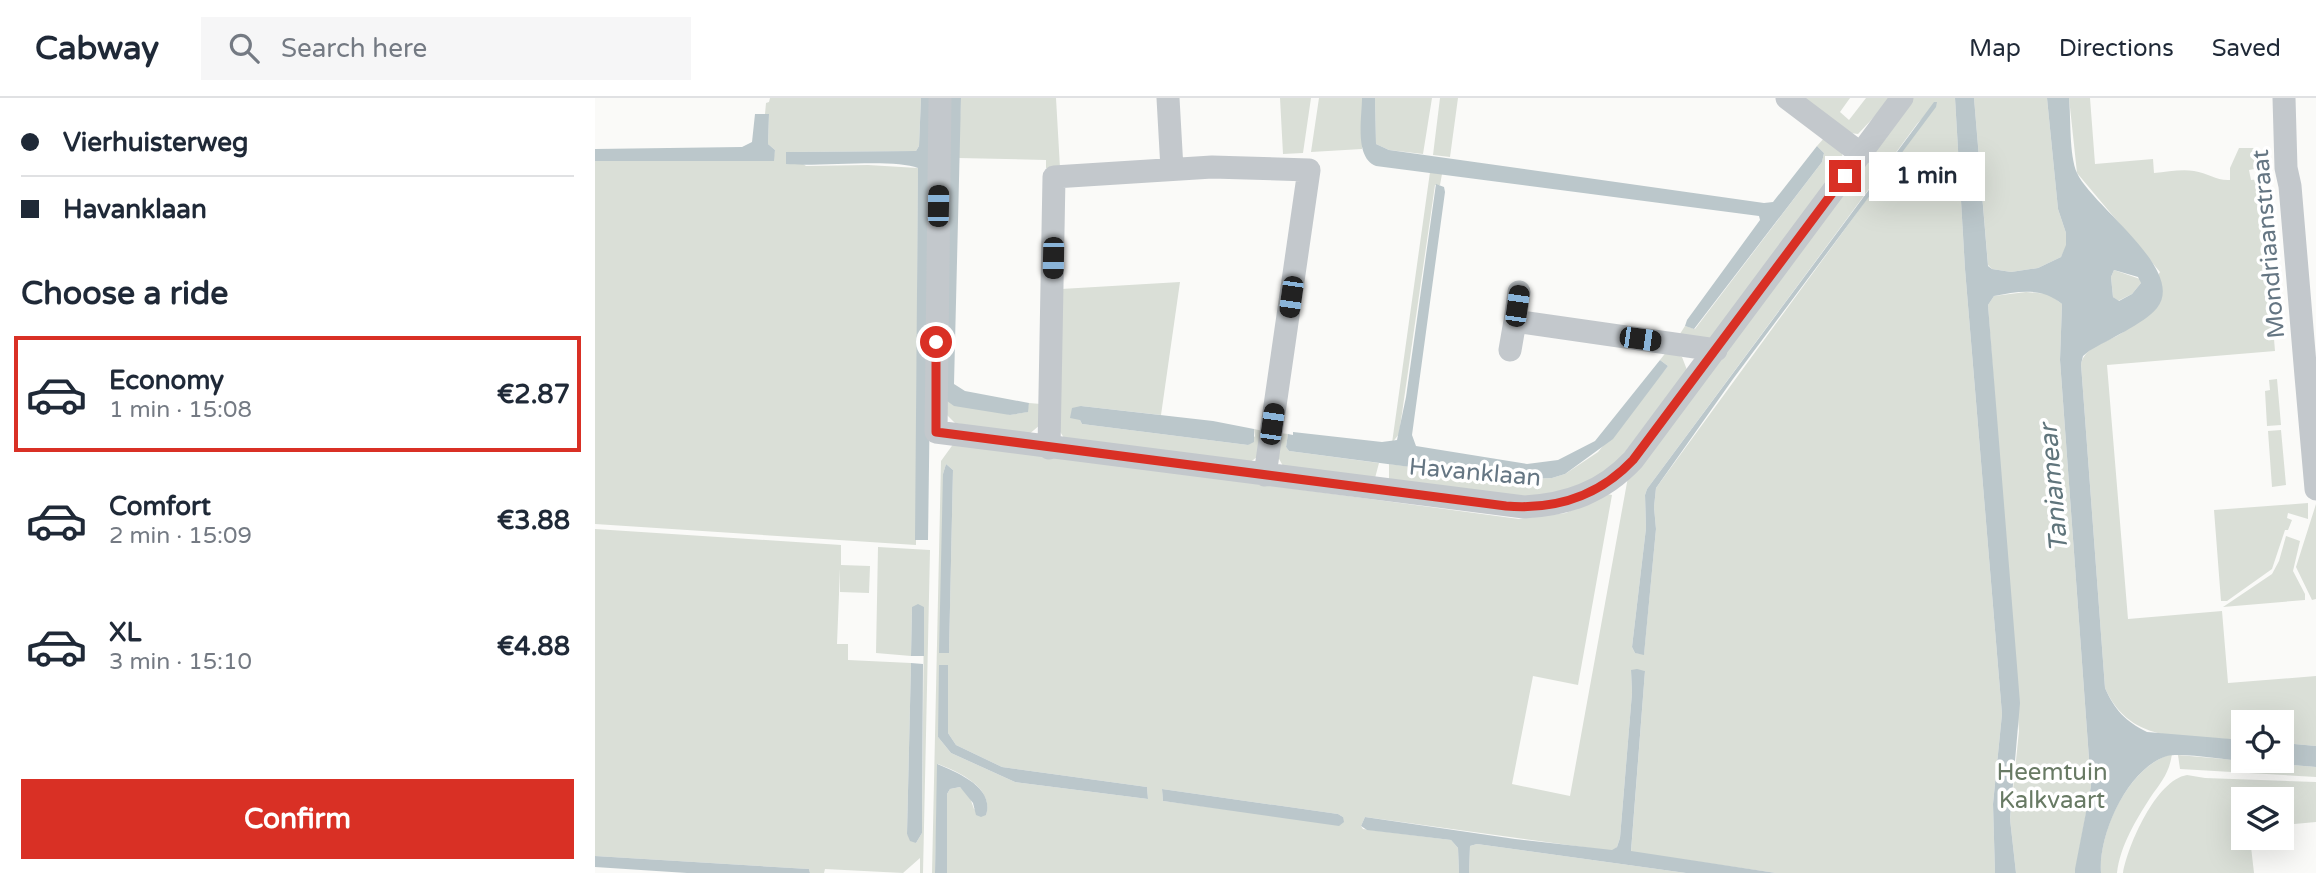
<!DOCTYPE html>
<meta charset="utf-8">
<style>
:root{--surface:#fff;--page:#f6f6f7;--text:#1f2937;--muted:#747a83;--line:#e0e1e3;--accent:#d93025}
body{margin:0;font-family:"Varela Round",sans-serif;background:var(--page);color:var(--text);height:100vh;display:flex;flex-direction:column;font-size:26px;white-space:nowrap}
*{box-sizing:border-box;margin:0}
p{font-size:23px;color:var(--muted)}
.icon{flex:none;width:38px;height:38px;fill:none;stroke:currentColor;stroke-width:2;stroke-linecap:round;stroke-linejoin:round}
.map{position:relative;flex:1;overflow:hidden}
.drawer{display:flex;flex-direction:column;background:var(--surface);width:595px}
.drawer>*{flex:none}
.hud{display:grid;align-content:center;height:154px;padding:0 21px;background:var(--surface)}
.buttons{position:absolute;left:1636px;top:612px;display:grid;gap:14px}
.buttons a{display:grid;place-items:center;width:63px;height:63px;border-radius:0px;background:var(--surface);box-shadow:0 7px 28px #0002;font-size:35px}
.end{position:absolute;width:32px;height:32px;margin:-16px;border:9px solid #d93025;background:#fff;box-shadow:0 0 0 4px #fff}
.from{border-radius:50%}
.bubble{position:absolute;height:49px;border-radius:0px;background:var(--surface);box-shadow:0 7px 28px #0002;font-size:23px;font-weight:700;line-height:49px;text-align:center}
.car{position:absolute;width:21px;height:42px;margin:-21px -10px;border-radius:9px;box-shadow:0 0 5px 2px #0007;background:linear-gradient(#222 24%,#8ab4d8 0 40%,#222 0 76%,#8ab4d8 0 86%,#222 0)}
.hud b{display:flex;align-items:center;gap:24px;height:66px;font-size:26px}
.hud b+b{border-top:2px solid var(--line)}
.hud i{width:18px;height:18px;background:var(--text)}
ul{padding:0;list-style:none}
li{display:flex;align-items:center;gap:21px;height:116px;margin:0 14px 10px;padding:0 7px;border:4px solid transparent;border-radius:0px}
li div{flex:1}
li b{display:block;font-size:26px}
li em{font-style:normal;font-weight:700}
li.current{border-color:var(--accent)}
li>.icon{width:63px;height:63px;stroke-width:1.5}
h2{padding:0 21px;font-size:32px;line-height:84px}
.cta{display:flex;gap:14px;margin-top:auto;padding:14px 21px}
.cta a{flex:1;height:80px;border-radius:0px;background:var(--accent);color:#fff;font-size:28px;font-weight:700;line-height:80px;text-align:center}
header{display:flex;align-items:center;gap:42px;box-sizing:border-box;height:98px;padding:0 35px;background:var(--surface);border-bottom:2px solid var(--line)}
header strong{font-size:33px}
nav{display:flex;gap:38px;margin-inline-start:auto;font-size:24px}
.search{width:490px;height:63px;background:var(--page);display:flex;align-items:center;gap:18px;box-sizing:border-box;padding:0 24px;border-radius:0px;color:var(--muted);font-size:26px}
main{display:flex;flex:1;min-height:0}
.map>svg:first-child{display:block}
.green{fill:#dadfd7;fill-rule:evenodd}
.water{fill:#bbc7cb;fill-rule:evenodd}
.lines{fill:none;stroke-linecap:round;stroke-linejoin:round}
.street{stroke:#c3c8cc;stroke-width:23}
.route{stroke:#d93025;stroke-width:9}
.labels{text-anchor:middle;stroke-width:7;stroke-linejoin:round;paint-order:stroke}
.street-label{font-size:24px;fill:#657683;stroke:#fff}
.park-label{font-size:24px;fill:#687a64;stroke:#fff}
.water-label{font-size:26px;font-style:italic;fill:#60757c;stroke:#fff}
</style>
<header>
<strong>Cabway</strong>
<div class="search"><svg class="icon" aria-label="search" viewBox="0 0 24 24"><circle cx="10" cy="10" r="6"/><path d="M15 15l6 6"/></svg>Search here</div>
<nav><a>Map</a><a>Directions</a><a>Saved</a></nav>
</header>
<main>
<section class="drawer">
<div class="hud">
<b><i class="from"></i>Vierhuisterweg</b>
<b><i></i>Havanklaan</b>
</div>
<h2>Choose a ride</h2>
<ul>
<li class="current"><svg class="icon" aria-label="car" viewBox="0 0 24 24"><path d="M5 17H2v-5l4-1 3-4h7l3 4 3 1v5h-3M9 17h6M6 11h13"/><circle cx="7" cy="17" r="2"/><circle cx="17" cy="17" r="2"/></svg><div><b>Economy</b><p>1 min · 15:08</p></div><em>€2.87</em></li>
<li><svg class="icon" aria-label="car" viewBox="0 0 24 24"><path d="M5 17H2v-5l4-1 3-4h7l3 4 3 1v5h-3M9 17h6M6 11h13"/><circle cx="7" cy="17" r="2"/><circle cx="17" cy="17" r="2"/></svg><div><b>Comfort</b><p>2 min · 15:09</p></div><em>€3.88</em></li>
<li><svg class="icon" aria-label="car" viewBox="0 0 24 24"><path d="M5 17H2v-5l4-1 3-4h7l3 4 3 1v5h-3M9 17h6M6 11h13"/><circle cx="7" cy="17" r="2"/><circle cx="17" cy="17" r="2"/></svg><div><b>XL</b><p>3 min · 15:10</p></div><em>€4.88</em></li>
</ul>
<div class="cta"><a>Confirm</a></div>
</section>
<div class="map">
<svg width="1721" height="775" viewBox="0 0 1721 775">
<rect width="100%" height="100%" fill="#fafaf8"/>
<!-- green -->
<path class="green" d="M175,0H326L324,48L321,53L191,54L211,68L273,67L323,70L321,447L0,426V63H178L180,52L173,46L174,16H170L171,5L174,4Z
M366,0H461L465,70H451V62L363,60Z
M685,0H716L708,55L688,56Z
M724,0H767V51L716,54Z
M780,0H837L828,56L794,52L781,46Z
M845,0H863L855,59L838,57Z
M1207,0H1255L1245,14L1254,22L1271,0H1297L1263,36L1255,35Z
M1318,0H1360L1370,171L1407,616L1398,706L1400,775H1181L1036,754L1050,573L1036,572L1037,595L1025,740L1022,749L1017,753L770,719L766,728L768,731L856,742L863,750L864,775H352V696L355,691L365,689L374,697L379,711L391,717C400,689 361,673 343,666L340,775H337L346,363L359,345L924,421L971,415L1012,396L1017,397L983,587L938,578L917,686L975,698L1033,379ZM1342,5L1061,390L1059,409L1061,431L1049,556L1040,555L1037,549L1051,430L1050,397L1052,391L1322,26ZM351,366L358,372L354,554L348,376ZM352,625L353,635L361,647L407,669L552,689L553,701L420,684L356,655L343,639ZM567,691L743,716L748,719L644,713L568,703Z
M1379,0H1452L1463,111L1471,135L1472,147L1466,159L1443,170L1416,174L1397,171L1393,167Z
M1474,0H1495L1500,66L1558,61L1559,75C1572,74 1586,71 1599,73C1613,75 1622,83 1635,82V70L1644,50H1664L1665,70L1654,72L1656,82L1666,81L1680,253L1512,267L1533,521L1627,513L1633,585L1721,578V648L1687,645V625H1648V642C1594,637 1536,649 1510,590L1486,266C1491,244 1521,244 1534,229C1547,214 1555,191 1565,174L1482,75Z
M1230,39L1247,55L1248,63L1122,236L1111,242L1083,239L1090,228L1100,231L1227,64L1229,55L1222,48Z
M835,74L847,76L845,87H840L804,336L797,345Z
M1519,172L1545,181L1546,185L1537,196L1523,203L1518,199L1516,179Z
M585,184L566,317L486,308L485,322L487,326L653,347L660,338L659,331L668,333L662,359L654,365L469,340L464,332L466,191Z
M1431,194L1454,196L1467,206L1465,262L1496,688L1480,775H1421L1415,721L1424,633L1393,207L1399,198Z
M1072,253L1087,259L1092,272L1019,369L981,391L934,399L794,382V366L914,382L957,380L970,376L1003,354L1073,268L1065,262Z
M1682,281L1686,327L1672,328L1670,293L1675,292L1674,282Z
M347,292L415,317L432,314L434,305L446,306L445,327L433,337L360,325L350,315Z
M1686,332L1691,387L1677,389L1673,333Z
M685,335L693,336L691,349L694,353L784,365L780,380L688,368L683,359Z
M1713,405V421L1693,415L1692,420L1697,422L1693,432H1690L1677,471L1632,503H1626L1619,412Z
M1721,406V501L1717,502L1701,469Z
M0,431L246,447V467L275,468L274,495L245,494V471L242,546H253V562L316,565L312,736L321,745L327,735L329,509H317L316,558L281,555L283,449L335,452L328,775H325V760L308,775L230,771L229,775H215L214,771L0,758Z
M1691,438L1705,443L1698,473L1710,496V502L1628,509L1677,476L1684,463Z
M1577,656C1574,676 1566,684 1555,700C1541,722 1525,748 1522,775H1506C1503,734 1534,667 1577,656Z
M1583,657L1721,669V679L1585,671Z
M1592,677L1610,680L1721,684V724L1687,727V702H1648V740H1655L1659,775H1528C1533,747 1561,682 1592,677Z
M882,746L1091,775H874L875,748Z"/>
<!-- water -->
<path class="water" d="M326,0H339L333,442H320L323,70C299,60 223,69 191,66V54L321,53L324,48Z
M353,0H366L359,286L370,293L434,305L433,314L415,317L359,308L348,300Z
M767,0H780L781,46L794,52L1169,105L1178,104L1222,48L1229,55L1227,64L1099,231L1090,228L1092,222L1165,122L1164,118L781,68C759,60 767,19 767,0Z
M1360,0H1379L1393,168L1397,171L1416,174L1443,170L1466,159L1471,147V135L1463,111L1452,0H1474C1476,20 1474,57 1482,75C1497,108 1592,172 1562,210C1549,226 1512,242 1494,253L1488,258L1486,266L1510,590C1519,611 1531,624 1552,634L1648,642V663C1632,662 1585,654 1572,658C1533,670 1503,736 1506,775H1480V771L1496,688L1465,262L1467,206C1447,189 1424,193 1399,198L1393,207L1425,605L1415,721L1421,775H1400L1398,706L1407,616L1370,171ZM1519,172L1543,179L1546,185L1537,196L1524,203L1518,199L1516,179Z
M1339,4H1342L1341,9L1138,281L1061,390L1059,409L1061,431L1049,557L1040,555L1037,549L1051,430L1050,397L1052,391Z
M160,16H174L173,46L180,52L179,63H0V51L147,49L157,44Z
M841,86L849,89L850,94L817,337L821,348L932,366L963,362L1000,343L1065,262L1073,268L1018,341L970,376L957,380L914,382L694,353L691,349L693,336L698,337V334L787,344L802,342L811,299Z
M486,308L618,323L659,331V344L653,347L487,326L485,322L475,320L477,310Z
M351,366L358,372L354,555H344L348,376Z
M323,506L329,509V558H316L317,509Z
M316,565L328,566L327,735L321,745L315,743L312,736Z
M344,567H353V635L361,647L407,669L552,689L553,701L420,684L356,655L343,639Z
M1042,571L1050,573L1036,753L1181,775H1091L882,746L875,748L874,775H864L863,750L856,742L772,732L766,728L770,719L920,741L1017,752L1022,749L1025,740L1037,595L1036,572Z
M1687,645L1721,648V669L1652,663H1687Z
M342,666C364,675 400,690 391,717L386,719L381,717L378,705L365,689L355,691L352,696V775H340Z
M567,691L743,716L748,719L749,724L744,728L568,703Z
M0,758L214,771L215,775H92L0,769Z"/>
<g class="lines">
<!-- street -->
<path class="street" d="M345,0L341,334L929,409C972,407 1008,394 1038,362L1307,0
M573,0L577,71
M1192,0L1266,56
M1689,0L1691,70L1695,88L1711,278L1721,277
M920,223L924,194
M915,252L920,223L1121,252
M1711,278L1721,391
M454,350L459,79L617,69L714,72L670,377"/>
</g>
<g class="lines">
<!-- route -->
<path class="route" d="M341,244V334L911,408C961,412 1004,398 1038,362L1250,78"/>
</g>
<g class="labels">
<!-- street labels -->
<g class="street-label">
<text transform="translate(1673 146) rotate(-95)" y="8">Mondriaanstraat</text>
<text transform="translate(880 374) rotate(5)" y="8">Havanklaan</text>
</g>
<!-- park labels -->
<g class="park-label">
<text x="1457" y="682">Heemtuin<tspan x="1457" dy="28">Kalkvaart</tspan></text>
</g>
<!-- water labels -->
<g class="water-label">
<text transform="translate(1458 390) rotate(-95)" y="9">Taniamear</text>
</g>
</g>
</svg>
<div class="buttons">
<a><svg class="icon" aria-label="locate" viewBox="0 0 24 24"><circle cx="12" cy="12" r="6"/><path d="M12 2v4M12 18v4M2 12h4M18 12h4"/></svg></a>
<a><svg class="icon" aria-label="layers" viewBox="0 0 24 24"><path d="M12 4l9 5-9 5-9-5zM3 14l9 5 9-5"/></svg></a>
</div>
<i class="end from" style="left:341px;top:244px"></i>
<i class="end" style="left:1250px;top:78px"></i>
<div class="bubble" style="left:1274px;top:54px;width:116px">1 min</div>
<i class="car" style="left:343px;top:108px;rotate:1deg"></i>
<i class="car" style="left:458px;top:160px;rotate:181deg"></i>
<i class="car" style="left:696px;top:199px;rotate:188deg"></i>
<i class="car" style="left:922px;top:208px;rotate:8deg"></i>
<i class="car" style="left:1045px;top:241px;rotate:98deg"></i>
<i class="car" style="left:677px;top:326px;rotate:8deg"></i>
</div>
</main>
